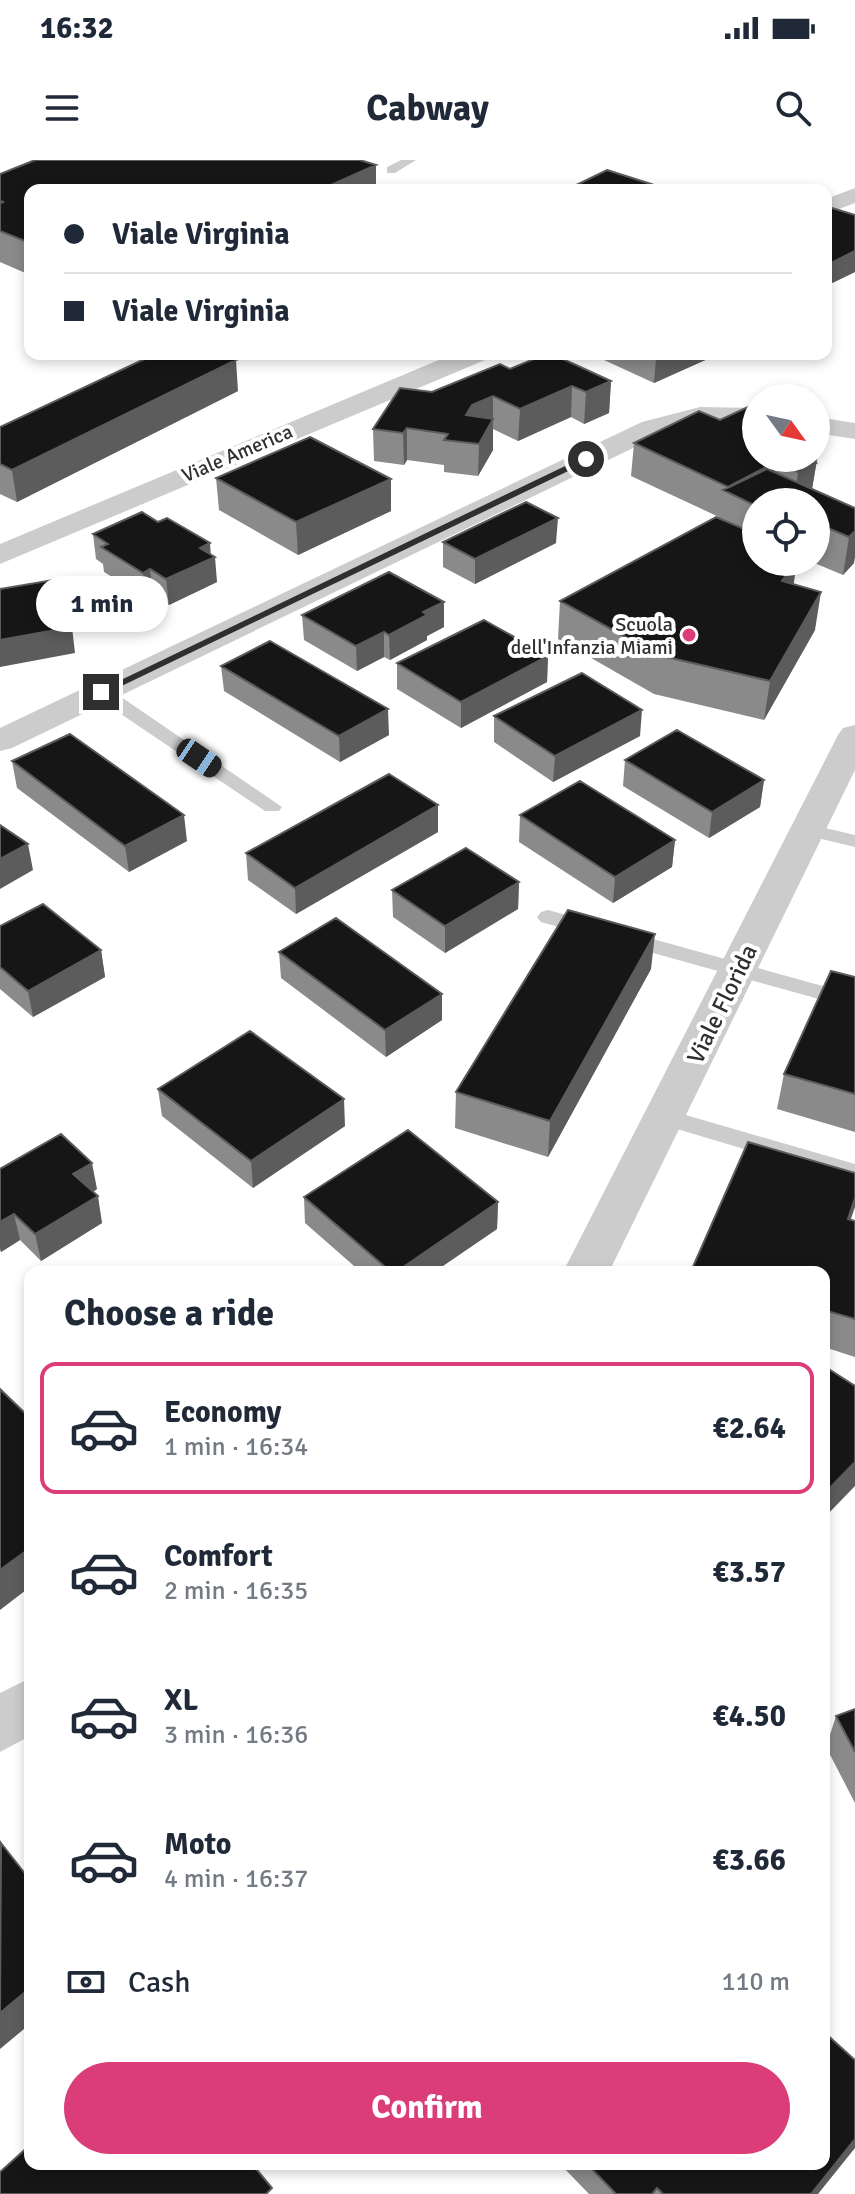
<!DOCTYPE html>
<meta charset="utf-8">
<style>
:root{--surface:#fff;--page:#f6f6f7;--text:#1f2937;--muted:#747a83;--line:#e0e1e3;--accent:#da3d78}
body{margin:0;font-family:Signika,sans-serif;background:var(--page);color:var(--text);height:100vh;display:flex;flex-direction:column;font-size:30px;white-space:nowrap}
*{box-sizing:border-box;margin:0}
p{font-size:26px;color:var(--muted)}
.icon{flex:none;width:44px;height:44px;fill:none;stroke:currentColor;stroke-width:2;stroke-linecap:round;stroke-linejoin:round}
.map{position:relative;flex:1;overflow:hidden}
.panel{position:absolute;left:24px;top:1106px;width:806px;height:904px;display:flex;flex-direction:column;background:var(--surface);border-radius:16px;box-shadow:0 4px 12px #0003}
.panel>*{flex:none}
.hud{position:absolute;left:24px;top:24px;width:808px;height:176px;border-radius:16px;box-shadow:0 4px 12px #0003;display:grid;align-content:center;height:176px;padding:0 40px;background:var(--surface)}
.needle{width:52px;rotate:123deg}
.buttons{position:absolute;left:742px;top:224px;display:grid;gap:16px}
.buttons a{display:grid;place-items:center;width:88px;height:88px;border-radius:50%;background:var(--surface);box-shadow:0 4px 12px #0003;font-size:40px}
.end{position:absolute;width:36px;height:36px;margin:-18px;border:10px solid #2f2f2f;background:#fff;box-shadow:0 0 0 4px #fff}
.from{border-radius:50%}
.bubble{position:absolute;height:56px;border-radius:28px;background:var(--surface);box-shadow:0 4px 12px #0003;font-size:26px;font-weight:800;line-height:56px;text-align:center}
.car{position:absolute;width:24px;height:48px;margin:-24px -12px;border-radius:10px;box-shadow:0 0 6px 2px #0007;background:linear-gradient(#222 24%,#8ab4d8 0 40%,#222 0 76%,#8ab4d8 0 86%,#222 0)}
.hud b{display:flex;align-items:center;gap:28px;height:76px;font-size:30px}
.hud b+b{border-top:2px solid var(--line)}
.hud i{width:20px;height:20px;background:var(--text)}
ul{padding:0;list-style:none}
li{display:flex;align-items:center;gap:24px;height:132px;margin:0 16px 12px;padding:0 24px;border:4px solid transparent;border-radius:16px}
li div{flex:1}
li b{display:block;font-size:30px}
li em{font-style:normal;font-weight:800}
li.on{border-color:var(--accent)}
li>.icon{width:72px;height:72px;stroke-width:1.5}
h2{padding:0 40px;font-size:36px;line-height:96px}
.pay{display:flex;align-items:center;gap:20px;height:88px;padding:0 40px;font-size:30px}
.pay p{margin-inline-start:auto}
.primary-button{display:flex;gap:16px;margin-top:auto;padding:16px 40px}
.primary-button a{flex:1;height:92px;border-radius:48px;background:var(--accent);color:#fff;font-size:32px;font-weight:800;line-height:92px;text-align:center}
.status{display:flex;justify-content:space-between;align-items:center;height:56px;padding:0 40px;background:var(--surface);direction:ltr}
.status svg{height:22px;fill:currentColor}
header{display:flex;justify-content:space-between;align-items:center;height:104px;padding:0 40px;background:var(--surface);font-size:36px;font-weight:800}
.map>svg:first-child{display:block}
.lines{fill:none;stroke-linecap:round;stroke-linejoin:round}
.lane{fill:#ccc;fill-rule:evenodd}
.street{fill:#ccc;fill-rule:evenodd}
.wall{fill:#8a8a8a}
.shaded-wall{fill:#5c5c5c}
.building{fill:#161616;stroke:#5c5c5c;stroke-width:2}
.route{fill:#2f2f2f}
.poi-dot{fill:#da3d78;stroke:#fff;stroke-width:3}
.labels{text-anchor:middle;stroke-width:8;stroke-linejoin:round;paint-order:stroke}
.far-street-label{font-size:20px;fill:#2f2f2f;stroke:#fff}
.far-poi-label{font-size:20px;fill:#2f2f2f;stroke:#fff;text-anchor:end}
.street-label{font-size:24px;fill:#2f2f2f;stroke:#fff}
</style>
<div class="status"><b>16:32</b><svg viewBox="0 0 49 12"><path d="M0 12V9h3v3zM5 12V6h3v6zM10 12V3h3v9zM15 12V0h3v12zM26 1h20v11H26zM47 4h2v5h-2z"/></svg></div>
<header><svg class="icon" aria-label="menu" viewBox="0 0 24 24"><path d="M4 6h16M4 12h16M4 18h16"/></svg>Cabway<svg class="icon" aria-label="search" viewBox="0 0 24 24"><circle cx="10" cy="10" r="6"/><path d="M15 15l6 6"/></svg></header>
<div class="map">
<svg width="855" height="2034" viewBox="0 0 855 2034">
<rect width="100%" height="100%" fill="#fff"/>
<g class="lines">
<!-- lane -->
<path class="lane" d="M401,0H416L395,13H387V7Z
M101,526L108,528L282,647L279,651H265L94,536L92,532Z
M808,664L855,675V687L801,674L798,670Z
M548,750L855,835V849L541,762L537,757L541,752Z
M665,949L855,1004V1022L657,963L653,957L657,951Z"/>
<!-- street -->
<path class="street" d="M855,28V43L826,54V39Z
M453,194H489L485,200L0,404V384Z
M700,247L756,248V264L701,263L662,274L12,588L0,591V568L642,262Z
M816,257L855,263V279L816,273Z
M855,565V610L609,1112H563L838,575L843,568Z
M30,1518V1576L0,1592V1533Z"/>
</g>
<!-- wall -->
<path class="wall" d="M0,14L30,30V115L0,102Z
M826,51L855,55V112L828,125H826Z
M591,194H712V197L654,223Z
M510,209L611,221L609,253L584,264L571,257L518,281L493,269V290L478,316L444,312V305L407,300L404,305L374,301L373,269L432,232Z
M238,231L17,342L0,334V267Z
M720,260L821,276L812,329L855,348L854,403L843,415L812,402H816V342H756V402L794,424L815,470L764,560L654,534L558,479L560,441L719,359V357L631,316L634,283Z
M216,318L391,351L298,395L219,350Z
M93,374L211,394L217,422L169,445L153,435L146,438L104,412L103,404L96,399Z
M443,382L556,383L475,424L443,407Z
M302,455L444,467L427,476V480L390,500L384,497L357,511L304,480Z
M548,496L547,522L461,568L397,529V503Z
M221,506L389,575L340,602L224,531Z
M494,556L640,576L553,622L494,582Z
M625,600L764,620L760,647L709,678L623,626Z
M12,601L187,681L129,712L17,628Z
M438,645V672L296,754L248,720L246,693Z
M520,655L675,680L672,707L613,743L519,682Z
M519,722L518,749L445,793L393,757L392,730Z
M0,766L101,790L105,817L33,857L0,829Z
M279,792L442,834V860L386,897L281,818Z
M651,809L548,997L455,968L456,932Z
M855,817V972L777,949L784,914Z
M158,929L345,966L253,1028L162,956Z
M0,1009L97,1029L93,1032L102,1063L41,1101L20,1080L1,1092L0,1090Z
M304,1037L498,1042L497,1069L434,1112H361L305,1063Z
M851,1060L855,1061V1197L824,1187V1112H692V1109Z
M855,1549V1643L826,1587L836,1556Z
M560,2004H824L818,2034H589Z"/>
<!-- shaded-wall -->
<path class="shaded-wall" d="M376,5V30H320Z
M651,24V30H638Z
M855,91V112L828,125L831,103Z
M668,194H712V197L654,223L656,199Z
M236,200L238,231L17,342L12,310Z
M611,221L609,253L584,264L586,232Z
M572,226L571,257L518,281L520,249Z
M493,236V290L478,316L479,284L466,255L472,245Z
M407,268V300L404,305L403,273Z
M821,276L811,335L794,342L798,312L790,298H816V279Z
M776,302L771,335L728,327Z
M391,319V351L298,395L296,362Z
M558,358L556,383L475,424V399Z
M855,365V397L854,403L843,415L849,377Z
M210,383L211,399L215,397L217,422L169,445L166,419L200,388Z
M795,402H797L792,435L782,421Z
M150,409L153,435L146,438L143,413Z
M821,432L815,470L764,560L770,521Z
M444,442V467L427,476V480L390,500L389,475L423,452Z
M72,467L75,493L0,507V480Z
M384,472V497L357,511L356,486Z
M548,496L547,522L461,568V542Z
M388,549L389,575L340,602L339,576Z
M642,550L640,576L553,622L555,596Z
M764,620L760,647L709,678L712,652Z
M438,645V672L296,754L295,728Z
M184,655L187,681L129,712L125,686Z
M675,680L672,707L613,743L615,717Z
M28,684L33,710L0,729V699Z
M519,722L518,749L445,793V766Z
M655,774L651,809L548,997L550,961Z
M101,790L105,817L33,857L28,831Z
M442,834V860L386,897L385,870Z
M344,939L345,966L253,1028L251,1001Z
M92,1003L97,1029L79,1041L73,1014Z
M98,1036L102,1063L41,1101L35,1074Z
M855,1038V1047L839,1094L848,1059Z
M498,1042L497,1069L434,1112H396Z
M14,1054L20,1080L1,1092L0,1086V1062Z
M855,1302V1326L824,1358V1334Z
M30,1388V1427L0,1450V1410Z
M30,1828V1864L0,1889V1853Z
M855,1979V1988L818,2034H811Z"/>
<!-- building -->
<path class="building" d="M35,0H360L376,5L320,30H30V83L0,71V43L4,42L0,41V14Z
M607,10L651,24L638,30H566Z
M832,48L855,55V91L831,103L826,101V51Z
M155,194H220L236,200L12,310L0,304V267Z
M546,194H552L611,221L586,232L572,226L520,249L493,236L472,245L466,255L493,259L479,284L444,280L448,274L407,268L403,273L373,269L400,228L432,232L500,204L510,209Z
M645,194H668L656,199Z
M750,246L756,248V298H805L816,303L798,312L776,302L728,327L634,283L699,251L720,260Z
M310,277L391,319L296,362L216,318Z
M767,309L855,348V371L849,377L816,363V342H756V346L723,330Z
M526,342L558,358L475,399L443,382Z
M142,352L158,362L167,358L210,383L200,388L215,397L166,419L150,409L143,413L101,387L108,384L93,374Z
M716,357L744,369L756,364V402H795L782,421L821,432L770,521L658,495L560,441Z
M389,412L444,442L423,452L427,455L389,475L384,472L356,486L302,455Z
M53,420L72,467L0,480V429Z
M484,460L548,496L461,542L397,503Z
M270,481L388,549L339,576L221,506Z
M582,513L642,550L555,596L494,556Z
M677,570L764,620L712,652L625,600Z
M70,574L184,655L125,686L12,601Z
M389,614L438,645L295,728L246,693Z
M580,621L675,680L615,717L520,655Z
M0,665L28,684L0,699Z
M466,688L519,722L445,766L392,730Z
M43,744L101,790L28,831L0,807V766Z
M568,750L655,774L550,961L456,932Z
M336,758L442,834L385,870L279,792Z
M831,811L855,817V934L784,914Z
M250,871L344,939L251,1001L158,929Z
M408,970L498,1042L396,1112H391L304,1037Z
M61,974L92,1003L73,1014L98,1036L35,1074L14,1054L0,1062V1009Z
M748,982L855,1013V1038L848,1059L855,1061V1159L824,1150V1112H701L692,1109Z
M824,1206L855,1226V1302L824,1334Z
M0,1229L30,1258V1388L0,1410Z
M855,1549V1592L836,1556Z
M1,1683L30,1720V1828L0,1853Z
M824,1872L855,1900V1979L811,2034H663L657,2028L652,2034H616L587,2004H824Z
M30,1985V2004H252L272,2028L266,2034H0V2012Z"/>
<!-- route -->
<path class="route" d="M586,296L589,301L105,534L96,532Z"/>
<!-- markers -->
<circle class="poi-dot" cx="689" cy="475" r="8"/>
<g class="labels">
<!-- far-street labels -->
<g class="far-street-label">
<text transform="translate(237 293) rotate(-23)" y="7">Viale America</text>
</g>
<!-- far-poi labels -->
<g class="far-poi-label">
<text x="673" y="471">Scuola<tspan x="673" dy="23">dell'Infanzia Miami</tspan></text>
</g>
<!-- street labels -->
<g class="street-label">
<text transform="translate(722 844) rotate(-64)" y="8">Viale Florida</text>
</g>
</g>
</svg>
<div class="buttons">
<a><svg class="needle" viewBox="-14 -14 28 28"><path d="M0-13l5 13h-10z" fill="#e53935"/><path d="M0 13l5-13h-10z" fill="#747a83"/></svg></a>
<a><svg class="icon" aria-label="locate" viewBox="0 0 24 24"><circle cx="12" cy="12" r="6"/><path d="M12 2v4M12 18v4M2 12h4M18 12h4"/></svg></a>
</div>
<i class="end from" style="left:586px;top:299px"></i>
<i class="end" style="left:101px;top:532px"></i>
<div class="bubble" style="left:36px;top:416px;width:132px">1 min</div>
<i class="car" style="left:199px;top:598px;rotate:124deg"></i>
<div class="hud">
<b><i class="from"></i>Viale Virginia</b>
<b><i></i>Viale Virginia</b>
</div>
<section class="panel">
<h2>Choose a ride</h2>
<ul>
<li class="on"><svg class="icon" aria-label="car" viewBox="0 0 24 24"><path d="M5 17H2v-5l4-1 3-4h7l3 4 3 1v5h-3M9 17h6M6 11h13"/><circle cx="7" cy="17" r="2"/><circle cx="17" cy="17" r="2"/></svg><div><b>Economy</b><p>1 min · 16:34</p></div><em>€2.64</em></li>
<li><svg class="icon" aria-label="car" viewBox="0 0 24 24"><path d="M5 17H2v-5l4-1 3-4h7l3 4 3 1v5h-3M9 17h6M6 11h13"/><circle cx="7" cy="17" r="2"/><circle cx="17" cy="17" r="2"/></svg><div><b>Comfort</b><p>2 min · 16:35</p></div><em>€3.57</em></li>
<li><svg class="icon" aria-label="car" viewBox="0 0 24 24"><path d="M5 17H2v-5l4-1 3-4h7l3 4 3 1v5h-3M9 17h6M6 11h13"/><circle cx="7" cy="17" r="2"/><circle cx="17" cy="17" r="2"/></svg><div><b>XL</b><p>3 min · 16:36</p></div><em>€4.50</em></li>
<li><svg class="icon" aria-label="car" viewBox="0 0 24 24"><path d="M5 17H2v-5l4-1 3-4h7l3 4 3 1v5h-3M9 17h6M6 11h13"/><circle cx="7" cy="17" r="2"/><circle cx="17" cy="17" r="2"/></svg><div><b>Moto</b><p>4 min · 16:37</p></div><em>€3.66</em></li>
</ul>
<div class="pay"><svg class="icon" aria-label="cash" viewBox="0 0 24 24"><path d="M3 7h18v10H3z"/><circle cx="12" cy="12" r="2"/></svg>Cash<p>110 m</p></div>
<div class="primary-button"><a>Confirm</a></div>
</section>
</div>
